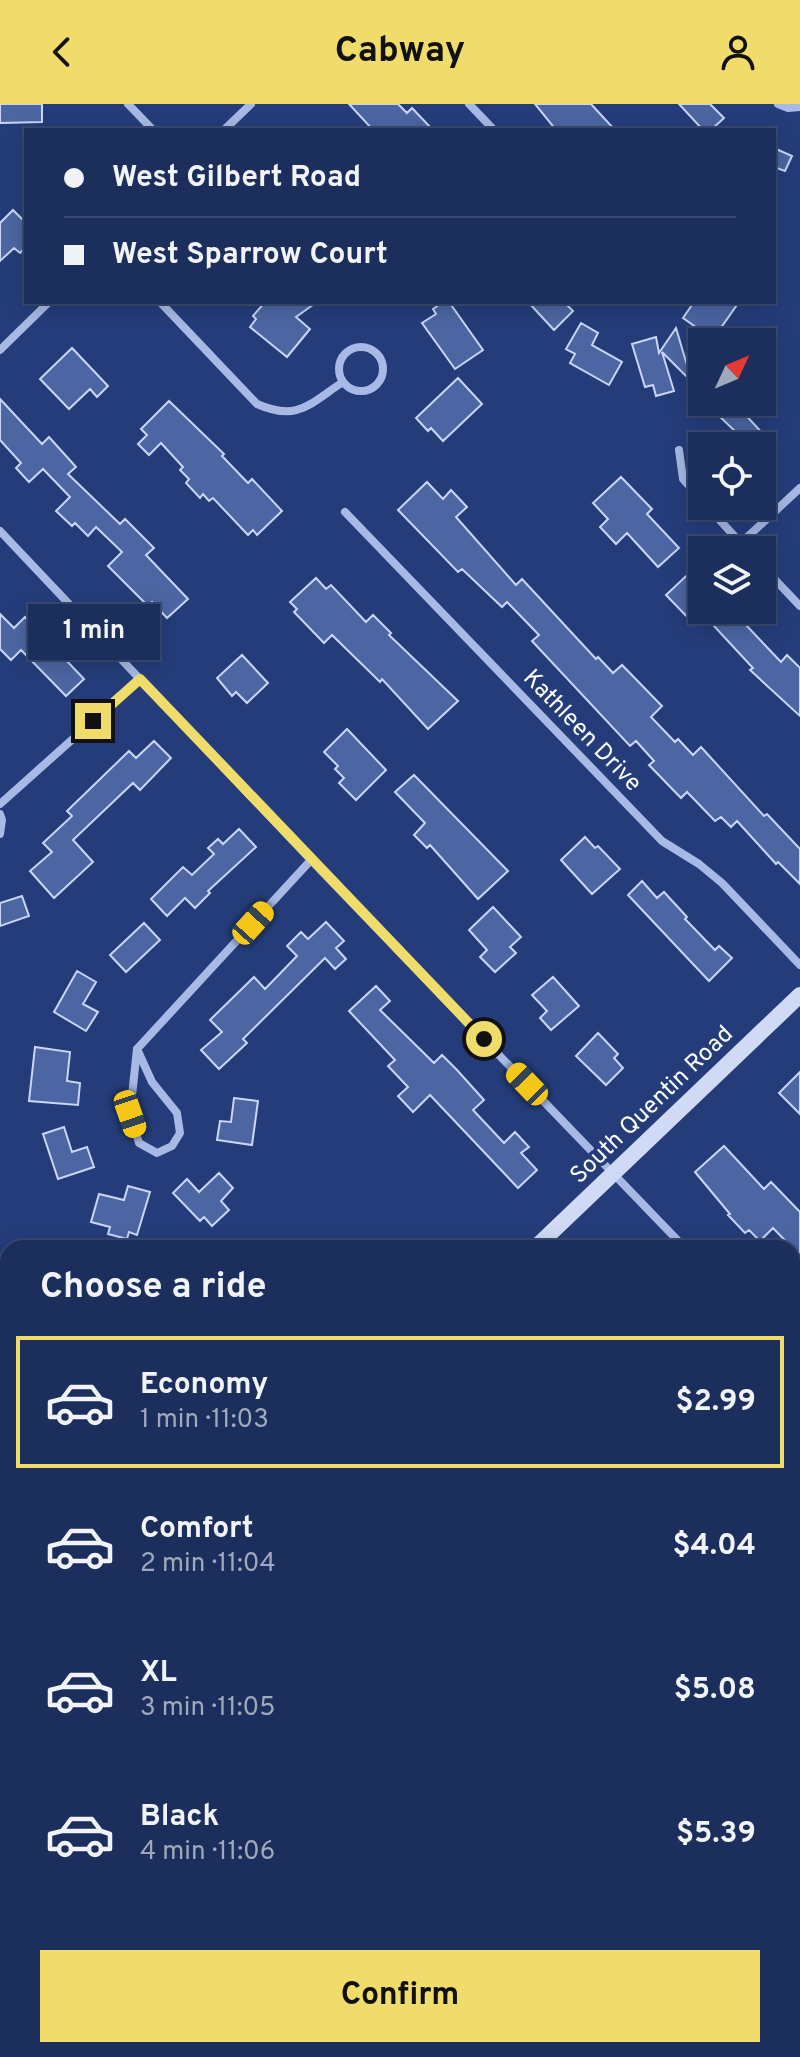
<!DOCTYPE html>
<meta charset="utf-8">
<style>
:root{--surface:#1b2e5c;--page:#243662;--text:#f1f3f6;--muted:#a0a8bb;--line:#394a72;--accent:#efdc6b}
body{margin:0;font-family:Overpass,sans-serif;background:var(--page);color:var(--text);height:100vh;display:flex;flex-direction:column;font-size:30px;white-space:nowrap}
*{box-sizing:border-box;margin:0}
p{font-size:26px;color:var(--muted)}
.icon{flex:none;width:44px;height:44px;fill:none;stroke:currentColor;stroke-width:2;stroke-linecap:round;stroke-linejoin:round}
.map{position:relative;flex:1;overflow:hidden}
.side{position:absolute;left:0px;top:1136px;width:800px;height:818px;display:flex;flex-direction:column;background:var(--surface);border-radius:24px 24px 0 0;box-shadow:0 4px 20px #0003,0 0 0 2px var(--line)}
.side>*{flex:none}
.top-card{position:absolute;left:24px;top:24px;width:752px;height:176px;border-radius:0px;box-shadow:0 4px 20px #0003,0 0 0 2px var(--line);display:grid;align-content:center;height:176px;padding:0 40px;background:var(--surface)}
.needle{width:52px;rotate:46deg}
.controls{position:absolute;left:688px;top:224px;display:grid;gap:16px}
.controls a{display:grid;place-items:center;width:88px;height:88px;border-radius:0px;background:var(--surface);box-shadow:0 4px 20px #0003,0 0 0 2px var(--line);font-size:40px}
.end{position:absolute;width:36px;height:36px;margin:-18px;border:10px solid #efdc6b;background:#111;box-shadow:0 0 0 4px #111}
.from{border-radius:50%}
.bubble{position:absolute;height:56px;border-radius:0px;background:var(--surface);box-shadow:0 4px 20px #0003,0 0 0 2px var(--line);font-size:26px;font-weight:700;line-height:56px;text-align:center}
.car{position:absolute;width:24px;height:48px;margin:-24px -12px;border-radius:10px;box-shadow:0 0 6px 2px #0007;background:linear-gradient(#f5c518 24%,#345 0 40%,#f5c518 0 76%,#345 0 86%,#f5c518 0)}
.top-card b{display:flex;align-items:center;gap:28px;height:76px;font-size:30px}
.top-card b+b{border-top:2px solid var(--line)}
.top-card i{width:20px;height:20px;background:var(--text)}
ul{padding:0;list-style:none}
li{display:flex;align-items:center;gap:24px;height:132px;margin:0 16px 12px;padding:0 24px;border:4px solid transparent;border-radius:0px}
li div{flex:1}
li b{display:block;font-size:30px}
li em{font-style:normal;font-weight:700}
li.on{border-color:var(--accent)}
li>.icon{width:72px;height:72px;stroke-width:1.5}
h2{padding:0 40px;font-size:36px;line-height:96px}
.cta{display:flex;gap:16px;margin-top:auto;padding:16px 40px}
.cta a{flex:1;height:92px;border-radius:0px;background:var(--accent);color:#111;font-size:32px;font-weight:700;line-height:92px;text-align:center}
header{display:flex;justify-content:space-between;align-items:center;height:104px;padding:0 40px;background:var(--accent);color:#111;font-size:36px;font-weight:700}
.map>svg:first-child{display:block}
.water{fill:#415381;stroke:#9bb2e5;stroke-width:2}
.building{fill:#4c66a3;stroke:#cad6f4;stroke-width:2}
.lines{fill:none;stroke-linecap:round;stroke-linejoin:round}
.path{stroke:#a7b9e4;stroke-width:3;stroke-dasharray:4 6;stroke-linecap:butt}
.lane{stroke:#a7b9e4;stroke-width:6}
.street{stroke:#a7b9e4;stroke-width:8}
.secondary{stroke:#d0daf4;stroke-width:16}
.route{stroke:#efdc6b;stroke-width:10}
.labels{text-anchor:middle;stroke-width:7;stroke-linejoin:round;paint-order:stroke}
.street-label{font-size:24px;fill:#fff;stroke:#243d7a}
</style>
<header><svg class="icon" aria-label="back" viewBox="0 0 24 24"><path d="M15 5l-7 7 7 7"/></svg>Cabway<svg class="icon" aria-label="person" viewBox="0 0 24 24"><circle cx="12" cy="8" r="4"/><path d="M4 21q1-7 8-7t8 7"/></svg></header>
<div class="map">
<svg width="800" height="1953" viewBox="0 0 800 1953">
<rect width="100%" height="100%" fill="#243d7a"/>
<!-- water -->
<path class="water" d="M616,1946H708L713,1953H620Z"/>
<!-- building -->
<path class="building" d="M0,0H42V18L0,19Z
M349,0H398L407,9L412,4L433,26H373Z
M535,0H591L615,26H556Z
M679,0H710L724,14L711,26H703Z
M774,44L792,52L785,67L774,63Z
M13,106L26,119V143L20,149L14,144L0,157V119Z
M265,198H317L296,213L310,225L287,253L250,223L256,215L253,212Z
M443,198H449L483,246L455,265L422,219L436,210L433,205Z
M528,198H564L573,207L554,226Z
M694,198H739L713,235L683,214Z
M581,219L598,229L592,241L622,258L609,281L570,259L575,250L566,245Z
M676,224L692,278L662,248L674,287L656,292L653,281L645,283L632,240L656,233L659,249Z
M72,244L108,282L97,293L90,285L69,305L40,275Z
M458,274L482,300L443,337L431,324L428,327L416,314Z
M0,295L42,340L49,333L76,363L68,370L120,420L125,415L154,444L146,451L188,495L167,514L152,498L148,502L108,462L122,448L96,423L88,432L75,419L72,422L56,407L70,393L43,365L29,378L16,364L21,359L0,336Z
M169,297L224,350L222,352L248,379L252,375L282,407L257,431L253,426L248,431L213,394L209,397L203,390L200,394L186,379L189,375L180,366L183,363L161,339L149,351L138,340L147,331L141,325Z
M712,298H751L742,307L774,342H730L740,332L716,309L719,305Z
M621,373L652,405L647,410L679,444L658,463L627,429L616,440L600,423L608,415L593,399Z
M427,378L443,395L451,386L467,403L456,413L516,481L522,475L596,555L598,553L613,569L622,561L662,602L651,613L675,638L678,635L693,651L701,643L764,712L767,710L800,745V780L778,758L776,760L737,717L731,723L721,713L715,717L687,688L681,694L649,661L654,657L636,637L630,642L532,537L539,531L507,498L502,503L462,465L458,468L398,406Z
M702,457V506H747L753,513L745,520L781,558L787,551L800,564V612L750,566L753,564L702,509V514L695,521L666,491Z
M316,474L326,485L331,481L366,518L373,511L391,529L389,531L458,597L428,625L382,575L380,578L332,531L324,539L294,508L297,505L290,498Z
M0,510L14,524L25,513L84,575L66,592L21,546L11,556L0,545Z
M242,551L268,579L247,599L236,588L232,592L217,574Z
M347,625L386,666L356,696L339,679L344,674L335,665L338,662L324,648Z
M154,637L171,654L140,686L133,679L73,736L93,758L54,794L30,767L52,748L43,739L72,712L67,707L129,647L136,654Z
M414,671L508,767L478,795L430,741L427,744L414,731L425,719L395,688Z
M239,725L256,743L208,787L210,789L195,804L185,794L167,812L151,795L183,763L192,771L214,750L208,744L218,735L223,740Z
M585,733L595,744L598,742L620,765L592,790L561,756Z
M642,777L657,794L664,788L687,813L685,815L715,846L719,842L732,854L709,877L628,791Z
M22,792L29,812L0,822V799Z
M493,803L521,833L510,843L516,849L495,868L480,853L487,846L469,826Z
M326,818L344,837L336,844L346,855L335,865L325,854L243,935L247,939L219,965L201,946L222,928L210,916L254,873L265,885L297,852L287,842L301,828L308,835Z
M144,819L160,836L126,868L110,851Z
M77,867L96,878L83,900L98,908L86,927L54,908Z
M553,873L579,902L551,926L540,914L547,907L532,891Z
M376,882L390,897L380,906L434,959L442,951L457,966L484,996L473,1006L504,1039L515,1028L529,1043L521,1049L537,1066L518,1084L430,991L413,1008L398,992L408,983L388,962L395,956L349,907Z
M598,929L618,950L614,954L623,964L606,981L576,952Z
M35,943L70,948L67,977L80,979L78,1001L29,997Z
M800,968V1010L779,989Z
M234,994L258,997L252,1041L217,1036L220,1017L231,1018Z
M64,1023L72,1048L87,1043L94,1063L58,1075L43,1030Z
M724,1042L764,1085L771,1078L800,1108V1152L773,1124L760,1137L749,1126L745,1129L728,1111L730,1110L695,1068Z
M219,1069L233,1084L221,1097L229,1106L212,1122L204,1113L200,1117L173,1089L187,1075L199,1088Z
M128,1082L150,1088L137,1131L129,1128L127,1135L108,1130L110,1123L91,1118L99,1090L124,1096Z"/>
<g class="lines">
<!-- path -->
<path class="path" d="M0,1921L8,1930
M23,1946L30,1953"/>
<!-- lane -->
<path class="lane" d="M0,1736L8,1729
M0,1774L8,1783
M0,1849L8,1841"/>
<!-- street -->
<path class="street" d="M128,0L153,26
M469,0L494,26
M778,0L788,4L800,3
M224,26L251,0
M160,198L257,300C298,318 309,300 343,278
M339 265a22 22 0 1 1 44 0a22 22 0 1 1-44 0Z
M0,246L49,198
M679,346L683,375L702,396
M707,402L747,446
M345,408L662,737L699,760L722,779L800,861
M0,427L311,756L685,1144
M741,439L800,384
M762,462L800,502
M0,700L140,575
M0,710L2,716L0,730
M137,945L152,978L177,1009L180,1029L172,1042L157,1049L139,1039L130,1010L137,945L311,756
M0,1227L8,1233
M792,1254L800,1263
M0,1276L8,1270
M0,1493L8,1501
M792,1793L800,1801
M193,1946L196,1953
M257,1946L264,1953"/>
<!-- secondary -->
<path class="secondary" d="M535,1144L800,891
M0,1669L8,1661
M0,1870L8,1879
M72,1946L79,1953"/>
</g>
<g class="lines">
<!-- route -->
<path class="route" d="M93,617L140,575L484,935"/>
</g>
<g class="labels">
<!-- street labels -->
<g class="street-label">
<text transform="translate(583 626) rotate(46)" y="8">Kathleen Drive</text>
<text transform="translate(651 1000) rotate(-44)" y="8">South Quentin Road</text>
</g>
</g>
</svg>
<div class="controls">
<a><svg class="needle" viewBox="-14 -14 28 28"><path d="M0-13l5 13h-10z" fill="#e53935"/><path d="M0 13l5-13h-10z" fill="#a0a8bb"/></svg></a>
<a><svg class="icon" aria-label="locate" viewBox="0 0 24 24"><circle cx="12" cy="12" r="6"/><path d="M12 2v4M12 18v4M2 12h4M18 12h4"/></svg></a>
<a><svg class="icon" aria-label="layers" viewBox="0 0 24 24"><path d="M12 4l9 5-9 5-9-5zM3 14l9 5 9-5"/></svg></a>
</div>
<i class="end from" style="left:484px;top:935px"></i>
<i class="end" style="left:93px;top:617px"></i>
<div class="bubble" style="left:28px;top:500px;width:132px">1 min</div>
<i class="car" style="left:253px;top:819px;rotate:42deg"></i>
<i class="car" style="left:527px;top:980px;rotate:316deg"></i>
<i class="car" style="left:130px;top:1010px;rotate:161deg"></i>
<div class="top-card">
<b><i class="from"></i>West Gilbert Road</b>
<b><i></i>West Sparrow Court</b>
</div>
<section class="side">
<h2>Choose a ride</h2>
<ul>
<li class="on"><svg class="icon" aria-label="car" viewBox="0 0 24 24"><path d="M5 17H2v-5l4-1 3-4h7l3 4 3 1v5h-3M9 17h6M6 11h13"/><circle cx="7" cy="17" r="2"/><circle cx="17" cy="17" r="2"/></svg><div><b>Economy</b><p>1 min · 11:03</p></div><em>$2.99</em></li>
<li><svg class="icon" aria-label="car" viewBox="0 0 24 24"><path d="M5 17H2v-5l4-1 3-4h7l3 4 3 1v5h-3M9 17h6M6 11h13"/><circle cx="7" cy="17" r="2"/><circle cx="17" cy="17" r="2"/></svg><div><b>Comfort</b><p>2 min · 11:04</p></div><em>$4.04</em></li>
<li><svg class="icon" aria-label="car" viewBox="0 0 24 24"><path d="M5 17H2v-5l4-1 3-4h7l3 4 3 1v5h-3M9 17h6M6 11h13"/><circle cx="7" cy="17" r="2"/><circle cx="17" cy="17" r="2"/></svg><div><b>XL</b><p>3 min · 11:05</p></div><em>$5.08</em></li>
<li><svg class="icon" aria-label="car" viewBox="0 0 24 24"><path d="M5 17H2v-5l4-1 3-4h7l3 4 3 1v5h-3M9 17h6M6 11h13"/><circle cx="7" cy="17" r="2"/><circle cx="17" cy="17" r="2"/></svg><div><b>Black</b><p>4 min · 11:06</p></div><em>$5.39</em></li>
</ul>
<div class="cta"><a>Confirm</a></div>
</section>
</div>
